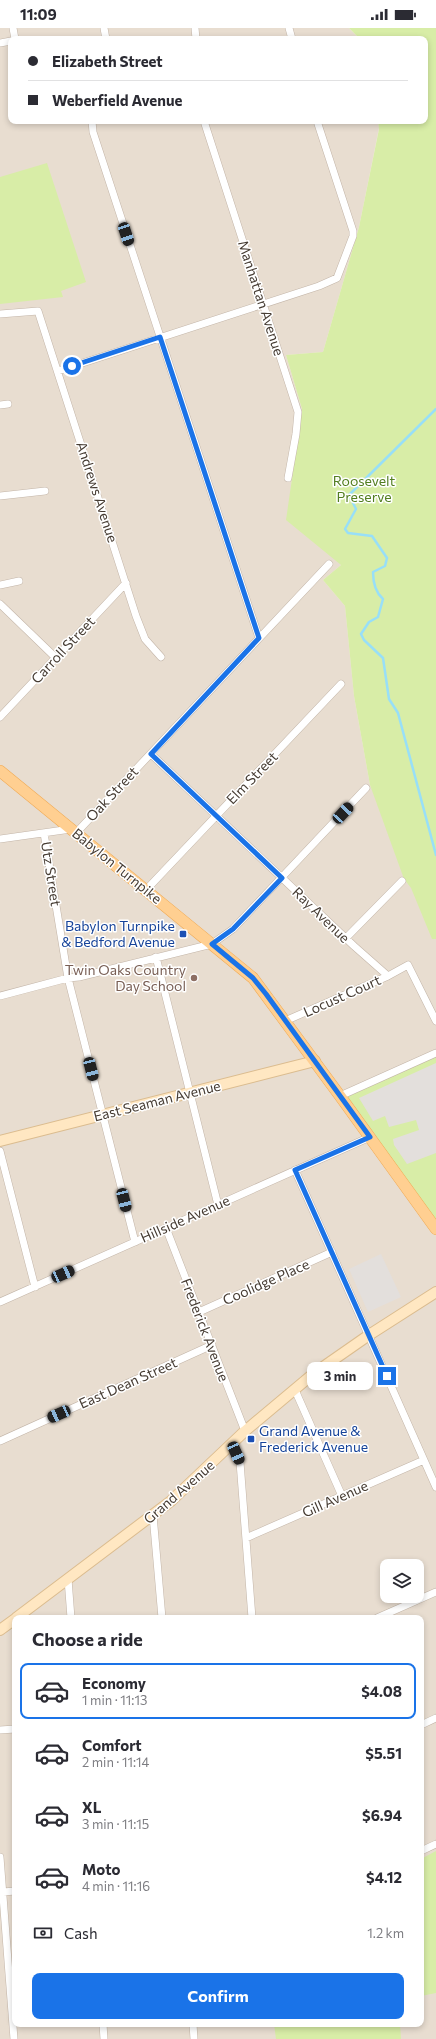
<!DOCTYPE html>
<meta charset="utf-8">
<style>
:root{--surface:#fff;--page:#f2f2f3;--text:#2b2b33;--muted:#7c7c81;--line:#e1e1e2;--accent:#1a73e8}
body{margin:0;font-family:Commissioner,sans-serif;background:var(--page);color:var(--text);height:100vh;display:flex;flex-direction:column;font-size:15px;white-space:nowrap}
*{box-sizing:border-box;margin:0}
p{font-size:13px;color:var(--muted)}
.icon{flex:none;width:22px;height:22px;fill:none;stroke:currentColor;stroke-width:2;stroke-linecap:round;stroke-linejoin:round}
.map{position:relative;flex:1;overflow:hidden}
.drawer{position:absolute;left:12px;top:1587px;width:412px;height:412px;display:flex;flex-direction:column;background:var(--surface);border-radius:8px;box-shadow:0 2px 6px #0003}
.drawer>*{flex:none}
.banner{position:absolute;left:8px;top:8px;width:420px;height:88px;border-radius:8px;box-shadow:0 2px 6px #0003;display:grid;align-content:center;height:88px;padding:0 20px;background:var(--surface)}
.fabs{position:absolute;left:380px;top:1531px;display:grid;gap:8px}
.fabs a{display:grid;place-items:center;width:44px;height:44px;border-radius:8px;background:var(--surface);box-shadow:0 2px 6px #0003;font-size:20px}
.end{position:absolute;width:18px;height:18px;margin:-9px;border:5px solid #1a73e8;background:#fff;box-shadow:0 0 0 2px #fff}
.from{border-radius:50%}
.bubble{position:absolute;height:28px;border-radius:8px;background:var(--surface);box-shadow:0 2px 6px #0003;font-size:13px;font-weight:700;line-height:28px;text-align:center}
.car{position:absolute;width:12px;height:24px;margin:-12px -6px;border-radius:5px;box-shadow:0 0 3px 1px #0007;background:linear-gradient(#222 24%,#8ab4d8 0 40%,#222 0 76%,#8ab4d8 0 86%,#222 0)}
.banner b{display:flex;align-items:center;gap:14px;height:38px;font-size:15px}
.banner b+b{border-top:1px solid var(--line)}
.banner i{width:10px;height:10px;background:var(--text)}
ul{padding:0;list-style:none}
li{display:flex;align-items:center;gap:12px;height:56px;margin:0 8px 6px;padding:0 12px;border:2px solid transparent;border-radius:8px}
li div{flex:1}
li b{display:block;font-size:15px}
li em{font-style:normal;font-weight:700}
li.current{border-color:var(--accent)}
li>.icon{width:36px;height:36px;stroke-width:1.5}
h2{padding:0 20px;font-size:18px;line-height:48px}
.pay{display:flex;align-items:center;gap:10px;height:44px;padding:0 20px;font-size:15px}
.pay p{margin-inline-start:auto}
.button{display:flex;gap:8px;margin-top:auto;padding:8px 20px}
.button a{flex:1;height:46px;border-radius:8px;background:var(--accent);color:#fff;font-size:16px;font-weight:700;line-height:46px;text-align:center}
.status{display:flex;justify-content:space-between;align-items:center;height:28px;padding:0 20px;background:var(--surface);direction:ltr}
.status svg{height:11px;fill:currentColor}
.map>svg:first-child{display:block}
.residential{fill:#e8ddd0;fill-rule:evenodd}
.green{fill:#d8eda7}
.parking{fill:#e3dfdc}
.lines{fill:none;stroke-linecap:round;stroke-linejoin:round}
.stream{stroke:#98dff8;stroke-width:2.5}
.street-casing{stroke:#c3b5a8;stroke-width:8}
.secondary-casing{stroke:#dbbc8f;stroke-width:12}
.primary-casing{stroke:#f0aa54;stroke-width:12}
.street{stroke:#fff;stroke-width:7}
.secondary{stroke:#ffe7c2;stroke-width:10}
.primary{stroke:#ffcf91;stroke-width:11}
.route{stroke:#1a73e8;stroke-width:5}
.transit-dot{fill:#1a4fb4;stroke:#fff;stroke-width:1.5}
.education-dot{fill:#8d6e63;stroke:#fff;stroke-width:1.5}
.labels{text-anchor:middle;stroke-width:3;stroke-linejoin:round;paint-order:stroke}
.street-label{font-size:14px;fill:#463c33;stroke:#fff}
.park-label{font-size:14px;fill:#527e20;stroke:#fff}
.transit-label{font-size:14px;fill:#164399;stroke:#fff;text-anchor:end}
.education-label{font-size:14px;fill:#785e54;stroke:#fff;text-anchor:end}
</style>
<div class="status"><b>11:09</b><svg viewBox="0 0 49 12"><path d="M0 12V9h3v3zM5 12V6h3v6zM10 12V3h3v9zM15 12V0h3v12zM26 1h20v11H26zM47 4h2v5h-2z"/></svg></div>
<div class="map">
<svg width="436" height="2011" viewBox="0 0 436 2011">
<rect width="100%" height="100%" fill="#f4ece3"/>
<!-- residential -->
<path class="residential" d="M0,0H349L360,11H11V93H378L379,100L359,199L323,324L286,327L302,381L291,460L341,537L323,552L345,578L354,668L370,757L436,892V2011H0ZM387,1538H417V1568H387ZM15,1590H421V1996H15Z"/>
<!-- green -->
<path class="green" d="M349,0H436V911H432L411,860L404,851L370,757L354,668L345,578L323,552L341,537L286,492L302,381L286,327L323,324L359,199L379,101L378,93H425V11H360Z
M47,135L86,254L61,263L63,269L0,276V149Z
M436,1026V1202L342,1068Z
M436,1823V1965L421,1968V1831Z
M274,1996H400L401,2011H276Z"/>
<!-- parking -->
<path class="parking" d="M436,1035V1125L407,1136L394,1117L393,1111L419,1102L416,1092L389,1099L385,1088L373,1093L359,1070Z
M381,1226L401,1269L368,1284L349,1241Z"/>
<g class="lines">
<!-- stream -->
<path class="stream" d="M436,381L349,467L356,481L345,501L348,505L372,508L387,530L385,538L373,544C373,555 375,564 383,571L378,589L369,594L361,606L364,612L383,630L389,671L398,685L436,827"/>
<!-- street casing -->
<g class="street-casing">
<path id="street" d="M13,0L15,11
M104,0L106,11
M195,0L196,11
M289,0L292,11
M0,15L11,13
M92,93L93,104L259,610
M204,93L298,384L296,406L288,450
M0,286L38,283L136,588L145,611L161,629
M58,343L319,258L337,250L353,208V203L317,93
M0,377L8,376
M0,468L45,463
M0,557L19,553
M0,576L56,630
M0,689L126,555
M151,726L354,918L388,948
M44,805L68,950L135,1214
M76,805L329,536
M0,811L71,801
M146,862L341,656
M346,910L402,853
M156,929L218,1177
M0,968L68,950L79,949L212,916L233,901L366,760
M285,993L388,948L408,937L436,993
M340,1068L436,1025
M0,1123L35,1259
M295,1142L436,1459
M166,1200L245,1403
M0,1274L370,1109
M199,1284L332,1224
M295,1362L342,1468
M0,1413L212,1317
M232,1416L240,1434L252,1590
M153,1487L162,1590
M246,1510L424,1432
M68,1551L71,1590
M377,1590L436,1564
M421,1697L436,1690
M0,1702L15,1701
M421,1823L436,1816
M0,1829L14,2011
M3,1864L15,1863
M103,1996L104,2011
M193,1996L194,2011"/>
</g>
<!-- secondary casing -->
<g class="secondary-casing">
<path id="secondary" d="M0,1113L315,1033
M16,1590L171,1473L245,1403L313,1346L369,1307L436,1264
M0,1602L15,1591"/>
</g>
<!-- primary casing -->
<g class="primary-casing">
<path id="primary" d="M0,743L253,950L340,1068L436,1201"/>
</g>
<!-- street -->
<use href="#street" class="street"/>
<!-- secondary -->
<use href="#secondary" class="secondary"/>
<!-- primary -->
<use href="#primary" class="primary"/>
</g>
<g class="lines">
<!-- route -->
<path class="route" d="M72,338L160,309L259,610L151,726L282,850L233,901L212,916L253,950L266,966L370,1109L295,1142L387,1348"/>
</g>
<!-- markers -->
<g class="transit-dot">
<rect x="179" y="902" width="8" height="8" rx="2"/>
<rect x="247" y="1407" width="8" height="8" rx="2"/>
</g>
<circle class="education-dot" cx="194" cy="950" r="4"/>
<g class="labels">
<!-- street labels -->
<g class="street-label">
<text transform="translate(261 270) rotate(72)" y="5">Manhattan Avenue</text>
<text transform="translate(97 464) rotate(72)" y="5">Andrews Avenue</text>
<text transform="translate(63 622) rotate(-47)" y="5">Carroll Street</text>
<text transform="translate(252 750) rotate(-46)" y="5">Elm Street</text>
<text transform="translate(112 766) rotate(-47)" y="5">Oak Street</text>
<text transform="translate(117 838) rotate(39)" y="5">Babylon Turnpike</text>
<text transform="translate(51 846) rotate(81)" y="5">Utz Street</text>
<text transform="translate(321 887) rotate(44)" y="5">Ray Avenue</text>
<text transform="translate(342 968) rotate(-24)" y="5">Locust Court</text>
<text transform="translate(157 1073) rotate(-14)" y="5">East Seaman Avenue</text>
<text transform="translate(185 1191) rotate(-24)" y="5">Hillside Avenue</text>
<text transform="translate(266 1254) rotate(-24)" y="5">Coolidge Place</text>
<text transform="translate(205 1302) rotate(69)" y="5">Frederick Avenue</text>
<text transform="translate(128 1355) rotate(-24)" y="5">East Dean Street</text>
<text transform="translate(179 1464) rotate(-41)" y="5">Grand Avenue</text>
<text transform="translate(335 1471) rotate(-24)" y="5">Gill Avenue</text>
</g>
<!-- park labels -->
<g class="park-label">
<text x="364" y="458">Roosevelt<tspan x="364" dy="16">Preserve</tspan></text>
</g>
<!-- transit labels -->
<g class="transit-label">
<text x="175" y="903">Babylon Turnpike<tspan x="175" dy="16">&amp; Bedford Avenue</tspan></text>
<text x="259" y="1408" text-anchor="start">Grand Avenue &amp;<tspan x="259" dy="16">Frederick Avenue</tspan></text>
</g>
<!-- education labels -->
<g class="education-label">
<text x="186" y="947">Twin Oaks Country<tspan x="186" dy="16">Day School</tspan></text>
</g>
</g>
</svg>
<div class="fabs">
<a><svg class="icon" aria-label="layers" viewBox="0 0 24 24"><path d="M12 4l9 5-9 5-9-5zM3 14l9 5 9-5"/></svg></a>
</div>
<i class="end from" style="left:72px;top:338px"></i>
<i class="end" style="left:387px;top:1348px"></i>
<div class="bubble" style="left:307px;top:1334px;width:66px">3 min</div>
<i class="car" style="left:126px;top:206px;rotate:162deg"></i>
<i class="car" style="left:343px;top:785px;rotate:43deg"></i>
<i class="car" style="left:91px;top:1041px;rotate:166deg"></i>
<i class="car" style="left:124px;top:1172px;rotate:166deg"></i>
<i class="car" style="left:63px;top:1246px;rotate:66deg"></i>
<i class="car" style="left:59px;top:1386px;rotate:246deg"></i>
<i class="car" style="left:236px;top:1425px;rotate:156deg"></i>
<div class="banner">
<b><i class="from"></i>Elizabeth Street</b>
<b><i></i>Weberfield Avenue</b>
</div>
<section class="drawer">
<h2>Choose a ride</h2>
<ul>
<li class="current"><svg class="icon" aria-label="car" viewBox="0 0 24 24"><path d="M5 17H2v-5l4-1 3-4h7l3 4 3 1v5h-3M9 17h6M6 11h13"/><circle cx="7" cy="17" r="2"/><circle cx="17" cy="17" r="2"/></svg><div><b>Economy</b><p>1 min · 11:13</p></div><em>$4.08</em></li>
<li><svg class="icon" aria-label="car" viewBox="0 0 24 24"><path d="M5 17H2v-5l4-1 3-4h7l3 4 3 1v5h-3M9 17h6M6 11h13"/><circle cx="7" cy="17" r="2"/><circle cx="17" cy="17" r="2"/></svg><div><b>Comfort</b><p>2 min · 11:14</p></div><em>$5.51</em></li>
<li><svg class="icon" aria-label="car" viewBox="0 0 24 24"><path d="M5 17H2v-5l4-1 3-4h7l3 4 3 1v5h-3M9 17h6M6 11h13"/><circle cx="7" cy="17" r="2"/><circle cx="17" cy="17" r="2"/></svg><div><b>XL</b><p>3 min · 11:15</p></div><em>$6.94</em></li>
<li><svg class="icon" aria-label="car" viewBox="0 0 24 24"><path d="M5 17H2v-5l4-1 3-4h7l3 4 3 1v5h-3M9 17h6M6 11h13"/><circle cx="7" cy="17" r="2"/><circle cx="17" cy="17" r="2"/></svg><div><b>Moto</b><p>4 min · 11:16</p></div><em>$4.12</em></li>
</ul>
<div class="pay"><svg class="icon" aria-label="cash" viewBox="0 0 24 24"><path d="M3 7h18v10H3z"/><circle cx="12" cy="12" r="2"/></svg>Cash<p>1.2 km</p></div>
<div class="button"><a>Confirm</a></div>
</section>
</div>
